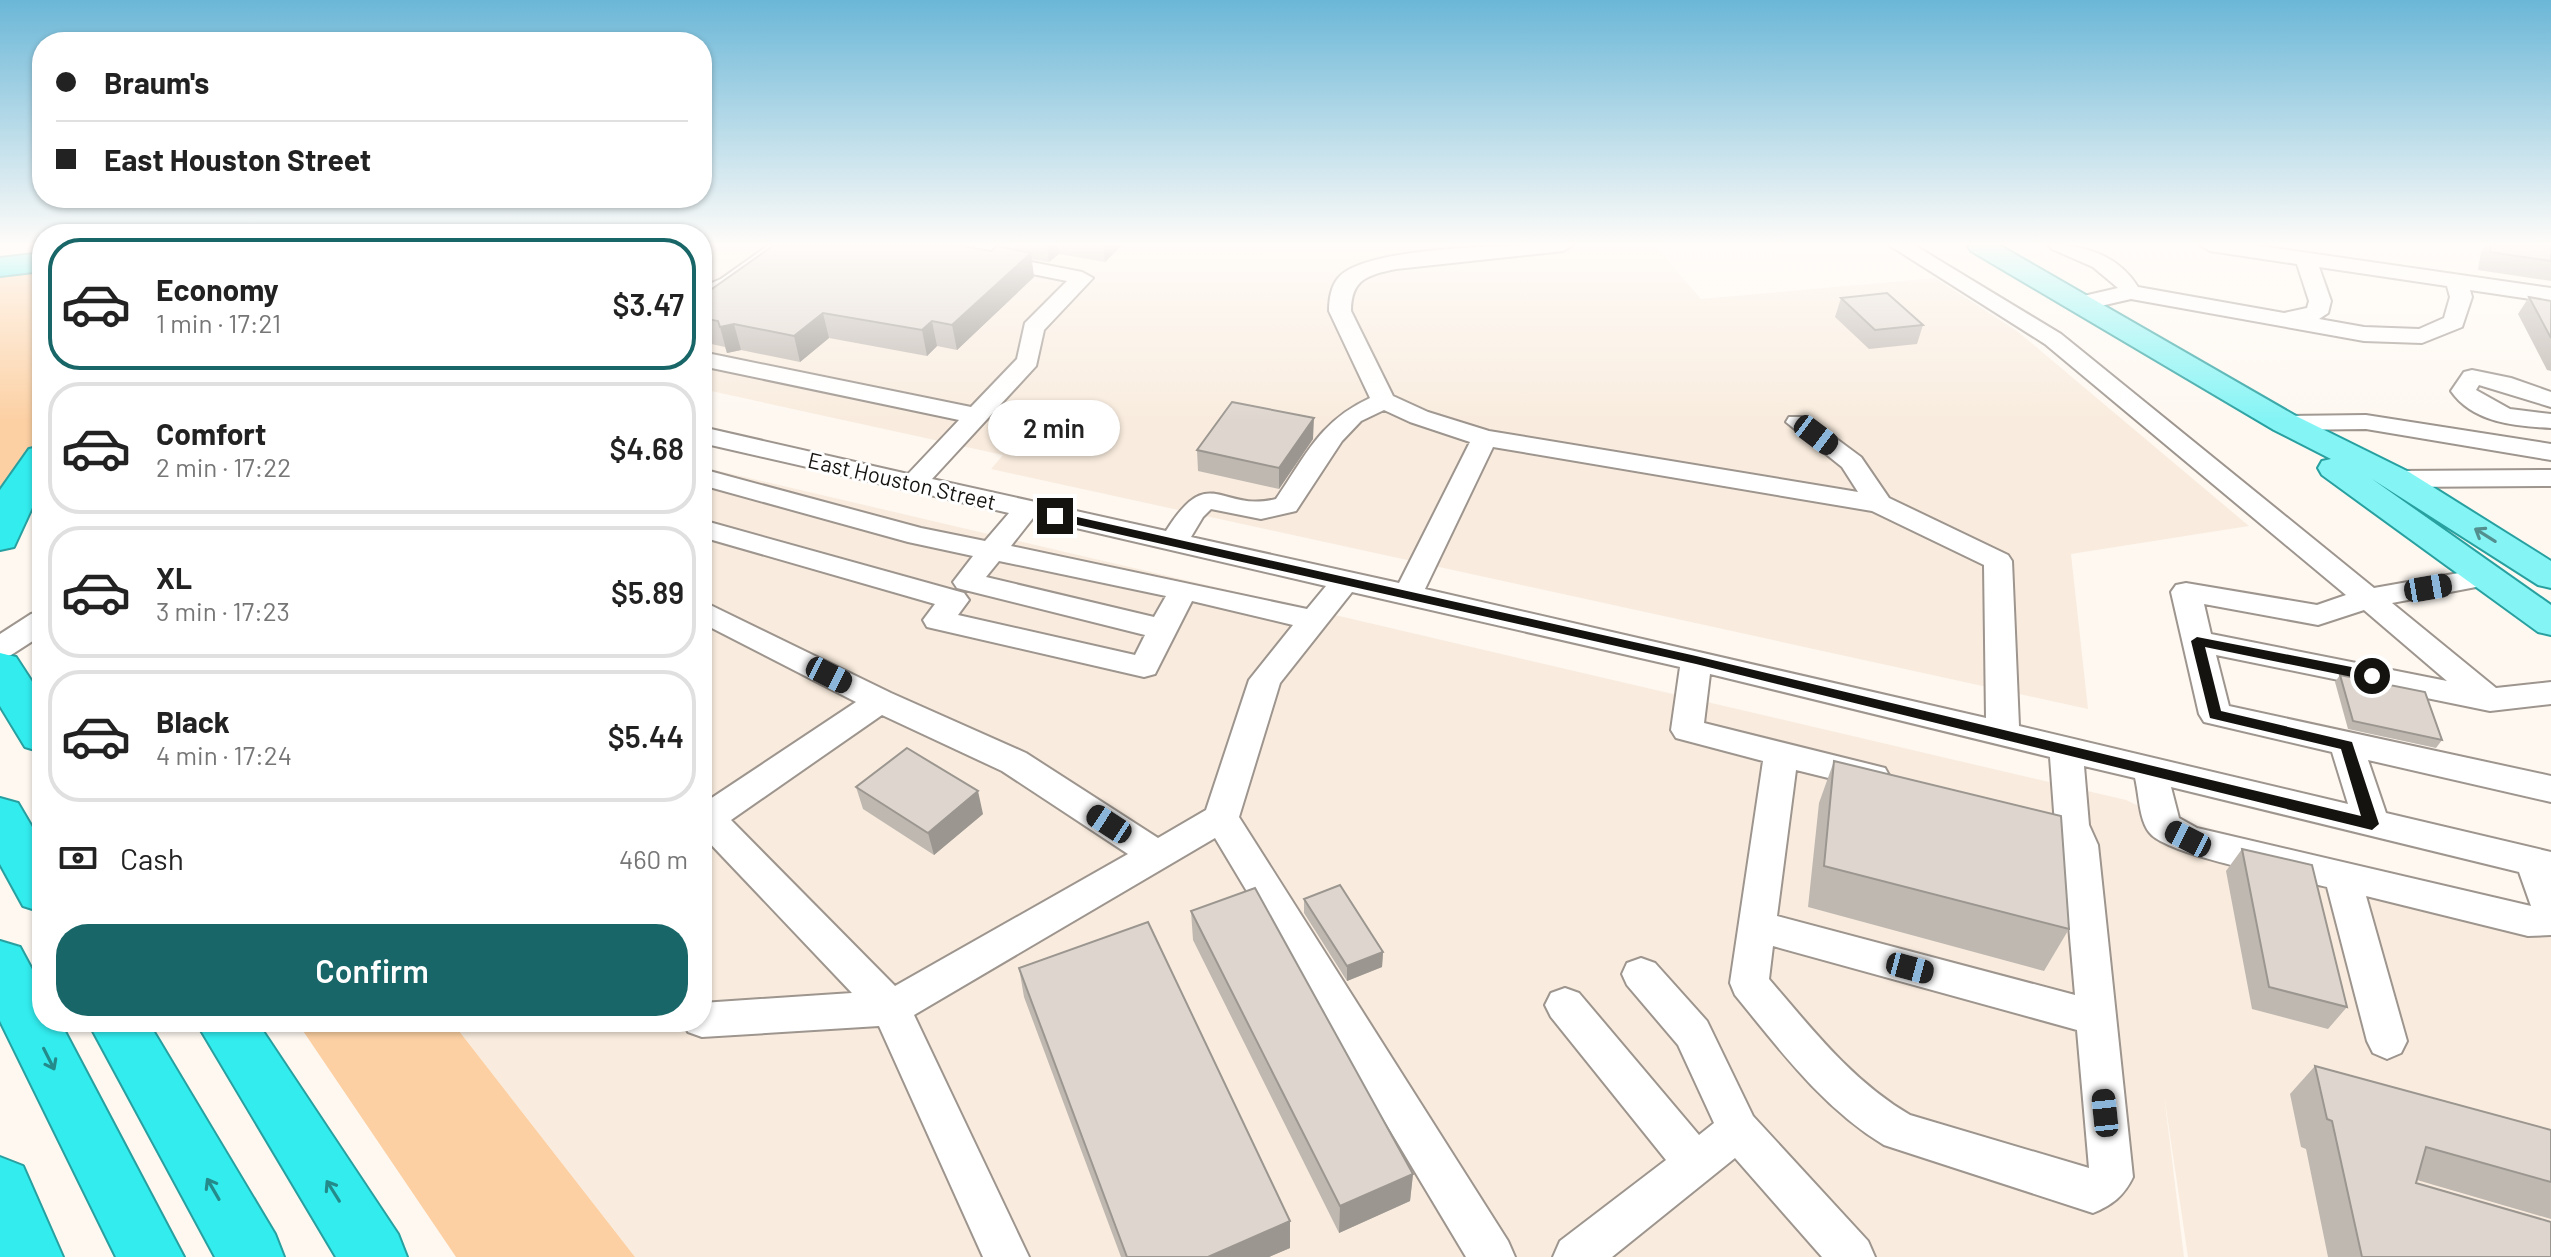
<!DOCTYPE html>
<meta charset="utf-8">
<style>
:root{--surface:#fff;--page:#f2f2f2;--text:#222;--muted:#767676;--line:#e0e0e0;--accent:#186667}
body{margin:0;font-family:Barlow,sans-serif;background:var(--page);color:var(--text);height:100vh;display:flex;flex-direction:column;font-size:30px;white-space:nowrap}
*{box-sizing:border-box;margin:0}
p{font-size:26px;color:var(--muted)}
.icon{flex:none;width:44px;height:44px;fill:none;stroke:currentColor;stroke-width:2;stroke-linecap:round;stroke-linejoin:round}
.map{position:relative;flex:1;overflow:hidden}
.panel{position:absolute;left:32px;top:224px;width:680px;height:808px;display:flex;flex-direction:column;background:var(--surface);border-radius:32px;box-shadow:0 2px 6px #0004}
.panel>*{flex:none}
.top-card{position:absolute;left:32px;top:32px;width:680px;height:176px;border-radius:32px;box-shadow:0 2px 6px #0004;display:grid;align-content:center;height:176px;padding:0 24px;background:var(--surface)}
.end{position:absolute;width:36px;height:36px;margin:-18px;border:10px solid #151310;background:#fff;box-shadow:0 0 0 4px #fff}
.from{border-radius:50%}
.bubble{position:absolute;height:56px;border-radius:28px;background:var(--surface);box-shadow:0 2px 6px #0004;font-size:26px;font-weight:600;line-height:56px;text-align:center}
.car{position:absolute;width:24px;height:48px;margin:-24px -12px;border-radius:10px;box-shadow:0 0 6px 2px #0007;background:linear-gradient(#222 24%,#8ab4d8 0 40%,#222 0 76%,#8ab4d8 0 86%,#222 0)}
.top-card b{display:flex;align-items:center;gap:28px;height:76px;font-size:30px}
.top-card b+b{border-top:2px solid var(--line)}
.top-card i{width:20px;height:20px;background:var(--text)}
ul{padding:14px 0 0;list-style:none}
li{display:flex;align-items:center;gap:24px;height:132px;margin:0 16px 12px;padding:0 8px;border:4px solid var(--line);border-radius:32px}
li div{flex:1}
li b{display:block;font-size:30px}
li em{font-style:normal;font-weight:600}
li.on{border-color:var(--accent)}
li>.icon{width:72px;height:72px;stroke-width:1.5}
.pay{display:flex;align-items:center;gap:20px;height:88px;padding:0 24px;font-size:30px}
.pay p{margin-inline-start:auto}
.cta{display:flex;gap:16px;margin-top:auto;padding:16px 24px}
.cta a{flex:1;height:92px;border-radius:32px;background:var(--accent);color:#fff;font-size:32px;font-weight:600;line-height:92px;text-align:center}
.map>svg:first-child{display:block}
.built{fill:#f9ecde}
.green{fill:#fcd0a3}
.lines{fill:none;stroke-linecap:round;stroke-linejoin:round}
.minor-casing{stroke:#9d958e;stroke-width:4}
.major-casing{stroke:#28a0a0;stroke-width:4}
.highway-casing{stroke:#28a0a0;stroke-width:4}
.minor{fill:#fff;fill-rule:evenodd}
.major{fill:#84f4f5;fill-rule:evenodd}
.highway{fill:#32ecee;fill-rule:evenodd}
.wall{fill:#bfb8b1}
.shaded-wall{fill:#9b9690}
.building{fill:#ded6ce;stroke:#9b9690;stroke-width:2}
.oneway{stroke:#528f8e}
.oneway2{stroke:#258a8a}
.route{fill:#151310}
.labels{text-anchor:middle;stroke-width:6;stroke-linejoin:round;paint-order:stroke}
.street-label{font-size:22px;fill:#151310;stroke:#fff}
</style>
<div class="map">
<svg width="2551" height="1257" viewBox="0 0 2551 1257">
<rect width="100%" height="100%" fill="#fef8f1"/>
<!-- built -->
<path class="built" d="M702,245H1655L1701,299L1935,278L2017,331L2249,526L2071,554L2088,709L991,469L1003,455L702,389Z
M702,467L2126,800L2184,827L2551,918V1257H2188L2164,1095L2184,1257H635L452,1022H702Z"/>
<!-- green -->
<path class="green" d="M42,266V439L23,459L0,497V270Z
M297,1022H452L635,1257H456Z"/>
<g class="lines">
<!-- minor casing -->
<g class="minor-casing">
<path id="minor" d="M769,245H792L737,289L702,302V287L721,279Z
M976,245H998L991,254L1082,272L1093,278L1044,330L1036,366L932,479L1166,531C1210,461 1219,513 1276,499C1306,455 1320,421 1370,398L1329,311C1329,299 1331,285 1340,276C1371,245 1527,245 1573,245L1563,251L1396,269C1368,275 1351,279 1351,311L1393,396L1428,412L1489,431L1858,492L1842,467L1786,422L1789,417H1807L1861,457L1889,498L2008,555L2012,561L2019,726L2348,804L2332,752L2204,722L2199,714L2171,592L2176,585L2186,583L2317,605L2346,595L2045,344L1889,245H1914L2061,334L2374,588L2487,568L2497,571L2501,577L2497,583L2392,603L2496,688L2551,682V704L2490,711L2216,655L2229,706L2551,776V802L2368,760L2386,813L2551,852V935L2528,936L2366,896L2407,1041L2401,1053L2387,1059L2373,1053L2367,1041L2327,887C2294,879 2165,855 2149,832C2139,819 2139,794 2135,778L2084,766L2089,825L2098,845L2133,1177C2124,1196 2112,1205 2093,1213L1884,1145C1822,1107 1780,1050 1735,995L1730,983L1763,761L1676,738L1671,730L1680,667L1352,592L1280,683L1239,817L1508,1241L1515,1257H1466L1215,838L914,1015L1029,1257H983L879,1026L702,1037L688,1032L683,1022H702V1003L852,993L702,835V800L707,801L856,702L702,623V601L891,693L1026,753L1158,838L1206,810L1249,680L1293,625L1192,601L1155,674L1144,677L927,627L923,620L935,604L702,537V520L964,593L969,600L958,615L1135,655L1145,635L957,588L953,582L973,556L908,542L702,485V469L921,528L985,541L1009,513L702,443V427L908,474L959,420L702,366V352L971,407L1017,359L1025,323L1067,281L968,261L965,257ZM1384,410L1410,422L1470,442L1399,583L1191,537L1203,517L1211,509L1261,519L1296,511L1342,441L1361,421ZM1493,447L1872,511L1984,565L1986,718L1425,589ZM1033,518L1326,586L1307,609L1011,546ZM999,561L1166,596L1154,617L986,577ZM2204,604L2318,625L2364,610L2447,681L2211,634ZM1710,674L2050,757L2055,825L2062,845L2075,995L1777,916L1796,770L1873,789L1885,786L1890,777L1885,768L1873,765L1704,723ZM882,715L1002,771L1128,854L895,986L731,820ZM2171,787L2519,872L2531,906L2197,828L2179,818ZM1773,946L2077,1030L2089,1168L1910,1115C1852,1081 1812,1029 1769,979Z
M2049,245C2085,245 2118,255 2138,287L2284,313L2307,308L2309,301L2297,264L2210,251L2200,245H2253L2551,288V302L2470,290L2472,297L2462,327L2422,343L2364,341L2131,299L2083,310L2075,308L2072,303L2075,298L2118,288L2093,267L2052,249ZM2319,267L2447,286L2450,297L2444,318L2419,329L2364,327L2319,319L2328,313L2331,301Z
M2472,370L2511,378L2551,392V407L2479,385L2476,390L2510,409L2551,414V428C2516,426 2473,423 2451,391L2464,372Z
M2366,415L2551,444V460L2366,429L2285,430L2276,428L2273,423L2276,418L2285,416Z
M2551,470V486L2397,487L2388,485L2384,479L2388,473L2397,471Z
M42,611V635L11,655L0,658V634L31,614Z
M1641,958L1655,963L1707,1021L1753,1116L1868,1241L1875,1257H1822L1735,1158L1612,1257H1553L1560,1241L1666,1160L1551,1017L1545,1005L1551,993L1565,988L1579,993L1699,1135L1714,1123L1678,1045L1627,985L1622,974L1627,963Z"/>
</g>
<!-- major casing -->
<g class="major-casing">
<path id="major" d="M1967,245H1999L2296,416L2409,472L2551,561V588L2538,585L2372,479L2551,605V635L2538,632L2322,475L2318,468L2322,461L2331,459L2274,430L1971,251Z"/>
</g>
<!-- highway casing -->
<g class="highway-casing">
<path id="highway" d="M42,253V271L0,276V258Z
M42,446V486L14,547L0,550V490L29,449Z
M0,653L16,657L42,697V752L25,747L0,706Z
M0,798L18,803L42,844V912L23,906L0,864Z
M0,941L20,947L42,988V1022H60L184,1257H116L0,1021Z
M88,1022H148L275,1234L284,1257H215Z
M196,1022H257L398,1234L407,1257H336Z
M0,1157L23,1166L63,1257H0Z"/>
</g>
<!-- minor -->
<use href="#minor" class="minor"/>
<!-- major -->
<use href="#major" class="major"/>
<!-- highway -->
<use href="#highway" class="highway"/>
</g>
<!-- wall -->
<path class="wall" d="M1015,245H1122L1105,262L1059,254L1049,262L1031,259L1034,277L957,350L937,346L927,356L829,338L800,362L741,350L727,353L725,347L702,342V296L991,251L1015,250Z
M2485,245H2551V281L2478,270L2481,252Z
M2529,297L2551,301V371L2547,370L2518,314Z
M1841,298L1923,325L1917,344L1869,349L1835,317Z
M1313,439L1279,489L1198,471L1197,450Z
M2340,675L2442,740L2436,748L2348,729L2335,682Z
M1834,761L2069,929L2044,971L1808,907L1819,803Z
M856,787L983,814L934,855L863,809Z
M2242,849L2347,1007L2328,1029L2252,1009L2226,871Z
M1304,899L1383,952L1382,967L1347,981L1304,913Z
M1191,911L1413,1174L1410,1201L1339,1233L1193,940Z
M1019,968L1290,1248L1269,1257H1121L1024,997Z
M2315,1066L2551,1130V1219L2417,1180L2416,1183L2551,1257H2328L2306,1149L2301,1147L2290,1094Z"/>
<!-- shaded-wall -->
<path class="shaded-wall" d="M1047,245H1058L1059,254L1049,262Z
M1104,245H1122L1105,262Z
M1031,253L1034,277L957,350L952,325Z
M823,313L829,338L800,362L794,336Z
M932,321L937,346L927,356L922,330Z
M734,324L741,350L727,353L720,327Z
M1314,418L1313,439L1279,489V468Z
M978,791L983,814L934,855L928,833Z
M1383,952L1382,967L1347,981V966Z
M1413,1174L1410,1201L1339,1233L1340,1206Z
M1290,1221V1248L1269,1257H1208Z"/>
<!-- building -->
<path class="building" d="M774,245H957L991,251L997,246L1031,253L952,325L932,321L922,330L823,313L794,336L734,324L720,327L718,321L702,318V296Z
M2491,245H2551V261L2490,252Z
M1887,293L1923,325L1875,330L1841,298Z
M2529,297L2551,301V338Z
M1232,402L1314,418L1279,468L1197,450Z
M2340,675L2425,692L2442,740L2353,721Z
M907,748L978,791L928,833L856,787Z
M1834,761L2061,816L2069,929L1824,866Z
M2242,849L2312,865L2347,1007L2269,987Z
M1340,885L1383,952L1347,966L1304,899Z
M1255,888L1413,1174L1340,1206L1191,911Z
M1148,922L1290,1221L1208,1257H1127L1019,968Z
M2315,1066L2551,1130V1182L2426,1147L2416,1183L2551,1222V1257H2362L2332,1121L2327,1119Z"/>
<!-- one-way arrows -->
<defs><path id="oneway-shaft" d="M-6 0H5M1.5-3L5.5 0L1.5 3" fill="none" stroke-width="1.6" stroke-linecap="round" stroke-linejoin="round" transform="scale(2)"/></defs>
<use class="oneway" href="#oneway-shaft" transform="translate(2485 535) rotate(-148)"/>
<g class="oneway2">
<use href="#oneway-shaft" transform="translate(49 1059) rotate(63)"/>
<use href="#oneway-shaft" transform="translate(213 1189) rotate(-120)"/>
<use href="#oneway-shaft" transform="translate(333 1191) rotate(-122)"/>
</g>
<!-- sky -->
<linearGradient id="sky" x2="0" y2="1"><stop stop-color="#6bb7d7"/><stop offset="0.58" stop-color="#fffcf9"/><stop offset="1" stop-color="#fffcf9" stop-opacity="0"/></linearGradient>
<rect width="2551" height="421" fill="url(#sky)"/>
<!-- route -->
<path class="route" d="M1055,512L1696,656L2361,816L2341,749L2210,718L2191,641L2197,637L2372,671L2378,676L2372,681L2205,647L2221,711L2352,742L2379,824L2372,830L1696,664L1051,519L1050,516Z"/>
<g class="labels">
<!-- street labels -->
<g class="street-label">
<text transform="translate(902 481) rotate(13)" y="8">East Houston Street</text>
</g>
</g>
</svg>
<i class="end from" style="left:2372px;top:676px"></i>
<i class="end" style="left:1055px;top:516px"></i>
<div class="bubble" style="left:988px;top:400px;width:132px">2 min</div>
<i class="car" style="left:1816px;top:435px;rotate:127deg"></i>
<i class="car" style="left:2428px;top:588px;rotate:80deg"></i>
<i class="car" style="left:829px;top:675px;rotate:117deg"></i>
<i class="car" style="left:1109px;top:824px;rotate:303deg"></i>
<i class="car" style="left:2188px;top:839px;rotate:297deg"></i>
<i class="car" style="left:1910px;top:968px;rotate:105deg"></i>
<i class="car" style="left:2105px;top:1113px;rotate:354deg"></i>
<div class="top-card">
<b><i class="from"></i>Braum's</b>
<b><i></i>East Houston Street</b>
</div>
<section class="panel">
<ul>
<li class="on"><svg class="icon" aria-label="car" viewBox="0 0 24 24"><path d="M5 17H2v-5l4-1 3-4h7l3 4 3 1v5h-3M9 17h6M6 11h13"/><circle cx="7" cy="17" r="2"/><circle cx="17" cy="17" r="2"/></svg><div><b>Economy</b><p>1 min · 17:21</p></div><em>$3.47</em></li>
<li><svg class="icon" aria-label="car" viewBox="0 0 24 24"><path d="M5 17H2v-5l4-1 3-4h7l3 4 3 1v5h-3M9 17h6M6 11h13"/><circle cx="7" cy="17" r="2"/><circle cx="17" cy="17" r="2"/></svg><div><b>Comfort</b><p>2 min · 17:22</p></div><em>$4.68</em></li>
<li><svg class="icon" aria-label="car" viewBox="0 0 24 24"><path d="M5 17H2v-5l4-1 3-4h7l3 4 3 1v5h-3M9 17h6M6 11h13"/><circle cx="7" cy="17" r="2"/><circle cx="17" cy="17" r="2"/></svg><div><b>XL</b><p>3 min · 17:23</p></div><em>$5.89</em></li>
<li><svg class="icon" aria-label="car" viewBox="0 0 24 24"><path d="M5 17H2v-5l4-1 3-4h7l3 4 3 1v5h-3M9 17h6M6 11h13"/><circle cx="7" cy="17" r="2"/><circle cx="17" cy="17" r="2"/></svg><div><b>Black</b><p>4 min · 17:24</p></div><em>$5.44</em></li>
</ul>
<div class="pay"><svg class="icon" aria-label="cash" viewBox="0 0 24 24"><path d="M3 7h18v10H3z"/><circle cx="12" cy="12" r="2"/></svg>Cash<p>460 m</p></div>
<div class="cta"><a>Confirm</a></div>
</section>
</div>
